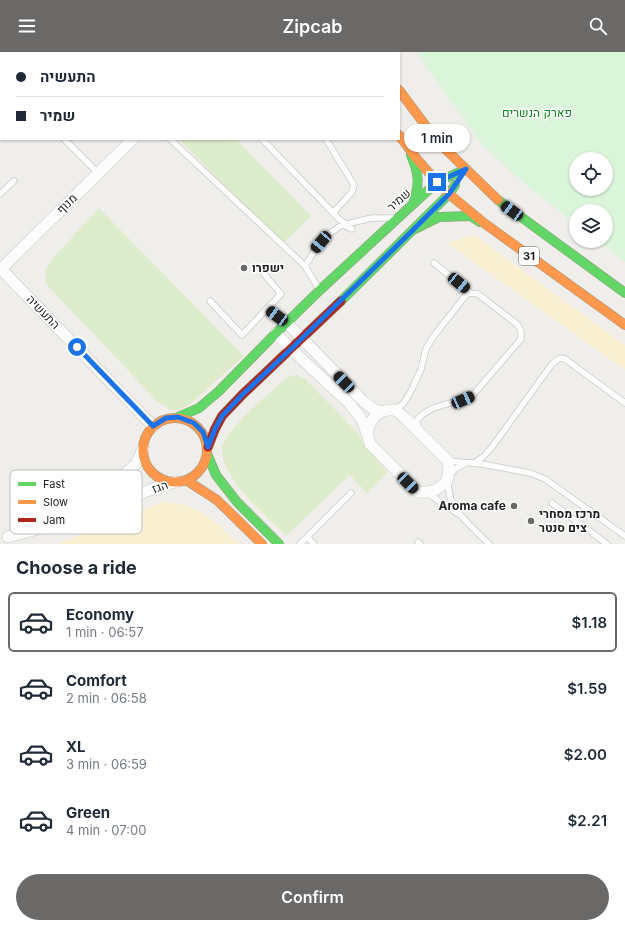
<!DOCTYPE html>
<meta charset="utf-8">
<style>
:root{--surface:#fff;--page:#f2f2f3;--text:#1f2937;--muted:#747a83;--line:#e0e1e3;--accent:#6a6968}
body{margin:0;font-family:Inter,Heebo,sans-serif;background:var(--page);color:var(--text);height:100vh;display:flex;flex-direction:column;font-size:15px;white-space:nowrap}
*{box-sizing:border-box;margin:0}
p{font-size:13px;color:var(--muted)}
.icon{flex:none;width:22px;height:22px;fill:none;stroke:currentColor;stroke-width:2;stroke-linecap:round;stroke-linejoin:round}
.map{position:relative;height:492px;overflow:hidden}
.panel{display:flex;flex-direction:column;background:var(--surface);flex:1}
.panel>*{flex:none}
.hud{position:absolute;left:0px;top:0px;width:400px;height:88px;box-shadow:0 1px 3px #0004;display:grid;align-content:center;height:88px;padding:0 16px;background:var(--surface)}
.controls{position:absolute;left:569px;top:100px;display:grid;gap:8px}
.controls a{display:grid;place-items:center;width:44px;height:44px;border-radius:50%;background:var(--surface);box-shadow:0 1px 3px #0004;font-size:20px}
.end{position:absolute;width:18px;height:18px;margin:-9px;border:5px solid #1a73e8;background:#fff;box-shadow:0 0 0 2px #fff}
.from{border-radius:50%}
.bubble{position:absolute;height:28px;border-radius:14px;background:var(--surface);box-shadow:0 1px 3px #0004;font-size:13px;font-weight:600;line-height:28px;text-align:center}
.car{position:absolute;width:12px;height:24px;margin:-12px -6px;border-radius:5px;box-shadow:0 0 3px 1px #0007;background:linear-gradient(#222 24%,#8ab4d8 0 40%,#222 0 76%,#8ab4d8 0 86%,#222 0)}
.hud b{display:flex;align-items:center;gap:14px;height:38px;font-size:15px}
.hud b+b{border-top:1px solid var(--line)}
.hud i{width:10px;height:10px;background:var(--text)}
ul{padding:0;list-style:none}
li{display:flex;align-items:center;gap:12px;height:60px;margin:0 8px 6px;padding:0 8px;border:2px solid transparent;border-radius:6px}
li div{flex:1}
li b{display:block;font-size:15px}
li em{font-style:normal;font-weight:600}
li.active{border-color:var(--accent)}
li>.icon{width:36px;height:36px;stroke-width:1.5}
h2{padding:0 16px;font-size:18px;line-height:48px}
.primary-button{display:flex;gap:8px;margin-top:auto;padding:8px 16px}
.primary-button a{flex:1;height:46px;border-radius:24px;background:var(--accent);color:#fff;font-size:16px;font-weight:600;line-height:46px;text-align:center}
header{display:flex;justify-content:space-between;align-items:center;height:52px;padding:0 16px;background:var(--accent);color:#fff;font-size:18px;font-weight:600}
.map>svg:first-child{display:block}
.grass{fill:#ddeccb}
.sand{fill:#f8f0d0}
.park{fill:#daf5da;fill-rule:evenodd}
.lines{fill:none;stroke-linecap:round;stroke-linejoin:round}
.lane-casing{stroke:#c9c8c7;stroke-width:7}
.street-casing{stroke:#c9c8c7;stroke-width:12}
.fast-casing{stroke:#999a82;stroke-width:10}
.slow-casing{stroke:#999a82;stroke-width:10}
.jam-casing{stroke:#999a82;stroke-width:10}
.lane{stroke:#fdfcfc;stroke-width:5.5}
.street{stroke:#fdfcfc;stroke-width:11}
.fast{stroke:#63d668;stroke-width:9}
.slow{stroke:#ff974d;stroke-width:9}
.jam{stroke:#b3261e;stroke-width:9}
.route{stroke:#1a73e8;stroke-width:5}
.poi-dot{fill:#6a6968;stroke:#fff;stroke-width:1.5}
.labels{text-anchor:middle;stroke-width:3;stroke-linejoin:round;paint-order:stroke}
.shield{fill:#fff;stroke:#646464;stroke-width:1}
.shield-label{font-size:11px;font-weight:bold;fill:#222}
.park-label{font-size:12px;fill:#0c8416;stroke:#fff}
.street-label{font-size:12px;fill:#222;stroke:#fff}
.poi-label{font-size:12px;font-weight:bold;fill:#222;stroke:#fff;text-anchor:start}
.key{fill:#fff;stroke:#bdbdbd;stroke-width:1}
.key-label{font-size:11px;fill:#222}
</style>
<header><svg class="icon" aria-label="menu" viewBox="0 0 24 24"><path d="M4 6h16M4 12h16M4 18h16"/></svg>Zipcab<svg class="icon" aria-label="search" viewBox="0 0 24 24"><circle cx="10" cy="10" r="6"/><path d="M15 15l6 6"/></svg></header>
<div class="map">
<svg width="625" height="492" viewBox="0 0 625 492">
<rect width="100%" height="100%" fill="#f0eeeb"/>
<!-- grass -->
<path class="grass" d="M179,87H236L311,164L282,193Z
M99,156L244,304L190,352C173,361 172,360 157,349L46,232L45,219L53,206Z
M297,323L304,326L352,375L363,388L371,401L388,420L367,441L350,423L286,484C267,465 219,424 222,395C224,379 271,340 284,328L291,324Z"/>
<!-- sand -->
<path class="sand" d="M474,183L625,293V318L447,191Z
M163,450L183,452L199,459L215,470L239,492H57Z"/>
<!-- park -->
<path class="park" d="M416,0H625V210L598,189H606V159H576V172L526,133L483,94ZM576,107H606V137H576Z"/>
<g class="lines">
<!-- lane casing -->
<g class="lane-casing">
<path id="lane" d="M274,0V1
M64,87L98,121
M170,87L305,214
M262,87L339,167L352,177L343,173
M326,87L354,133L352,140L333,161
M0,142L14,129
M434,211L471,241
M319,237L305,214L315,198L327,183L342,173L372,166H393
M210,249L242,283L281,242L264,222
M267,256L285,269
M395,358L404,351L412,337L421,317L426,297L433,285L466,243L471,241L478,242L518,273L521,279V287L472,344C454,353 431,351 417,368L418,378
M448,409L482,412L530,421L545,427L625,484
M474,411L483,405L492,395L552,312L560,306L565,307L625,351
M450,424L455,417L466,411
M447,429C449,435 449,443 451,448C459,465 476,479 489,492
M428,441L441,451L460,463
M552,451L607,492
M307,485L314,492
M418,490L420,492
M300,492L351,441"/>
</g>
<!-- street casing -->
<g class="street-casing">
<path id="street" d="M29,1L30,0
M220,1L221,0
M0,30L1,29
M0,216L153,374
M1,217L133,87
M287,271L364,350L375,358L381,360
M276,281L291,297L349,351L361,366L367,381
M388,358H395L404,365L448,409L449,417L447,429C436,439 433,441 418,440L370,392L367,381L370,372L374,365L381,360Z
M45,469L82,453L118,428L136,412L143,397
M8,485L86,464L157,435L175,430"/>
</g>
<!-- fast casing -->
<g class="fast-casing">
<path id="fast" d="M344,0L345,1
M375,0L376,1
M411,103C419,123 420,131 413,152
M498,148L625,241
M413,178L439,165L471,164L480,170
M341,249L449,142L455,133
M178,365L199,356L219,339L276,281L320,238L437,130L466,117
M208,404L216,423L237,450L279,492"/>
</g>
<!-- slow casing -->
<g class="slow-casing">
<path id="slow" d="M399,38L437,89L498,148
M399,83L416,106L437,130L449,142L484,171L625,273
M143 398a32 32 0 1 1 64 0a32 32 0 1 1-64 0Z
M186,428L217,448L262,492"/>
</g>
<!-- jam casing -->
<g class="jam-casing">
<path id="jam" d="M208,395L215,377L222,364L242,343L341,249"/>
</g>
<!-- lane -->
<use href="#lane" class="lane"/>
<!-- street -->
<use href="#street" class="street"/>
<!-- fast -->
<use href="#fast" class="fast"/>
<!-- slow -->
<use href="#slow" class="slow"/>
<!-- jam -->
<use href="#jam" class="jam"/>
</g>
<g class="lines">
<!-- route -->
<path class="route" d="M77,295L153,374L166,366L178,365L194,371L203,380L208,395L215,377L222,364L242,343L291,297L413,178L449,142L466,117L437,130"/>
</g>
<!-- markers -->
<g class="poi-dot">
<circle cx="244" cy="216" r="4"/>
<circle cx="514" cy="454" r="4"/>
<circle cx="531" cy="469" r="4"/>
</g>
<g class="labels">
<!-- shield labels -->
<rect class="shield" x="519" y="195" width="20" height="18" rx="3"/>
<g class="shield-label">
<text x="529" y="208">31</text>
</g>
<!-- park labels -->
<g class="park-label">
<text x="537" y="65">פארק הנשרים</text>
</g>
<!-- street labels -->
<g class="street-label">
<text transform="translate(399 148) rotate(-42)" y="4">שמיר</text>
<text transform="translate(67 152) rotate(-45)" y="4">מנוף</text>
<text transform="translate(43 260) rotate(46)" y="4">התעשיה</text>
<text transform="translate(160 435) rotate(-19)" y="4">הגז</text>
</g>
<!-- poi labels -->
<g class="poi-label">
<text x="252" y="220">ישפרו</text>
<text x="506" y="458" text-anchor="end">Aroma cafe</text>
<text x="539" y="466">מרכז מסחרי<tspan x="539" dy="14">צים סנטר</tspan></text>
</g>
</g>
<!-- legend -->
<rect x="10" y="418" width="132" height="64" rx="6" class="key"/>
<rect x="18" y="430" width="18" height="4" fill="#63d668"/>
<rect x="18" y="448" width="18" height="4" fill="#ff974d"/>
<rect x="18" y="466" width="18" height="4" fill="#b3261e"/>
<g class="key-label">
<text x="43" y="436">Fast</text>
<text x="43" y="454">Slow</text>
<text x="43" y="472">Jam</text>
</g>
</svg>
<div class="controls">
<a><svg class="icon" aria-label="locate" viewBox="0 0 24 24"><circle cx="12" cy="12" r="6"/><path d="M12 2v4M12 18v4M2 12h4M18 12h4"/></svg></a>
<a><svg class="icon" aria-label="layers" viewBox="0 0 24 24"><path d="M12 4l9 5-9 5-9-5zM3 14l9 5 9-5"/></svg></a>
</div>
<i class="end from" style="left:77px;top:295px"></i>
<i class="end" style="left:437px;top:130px"></i>
<div class="bubble" style="left:404px;top:72px;width:66px">1 min</div>
<i class="car" style="left:512px;top:159px;rotate:306deg"></i>
<i class="car" style="left:321px;top:190px;rotate:220deg"></i>
<i class="car" style="left:459px;top:231px;rotate:129deg"></i>
<i class="car" style="left:277px;top:264px;rotate:306deg"></i>
<i class="car" style="left:344px;top:330px;rotate:316deg"></i>
<i class="car" style="left:463px;top:348px;rotate:66deg"></i>
<i class="car" style="left:408px;top:431px;rotate:135deg"></i>
<div class="hud">
<b><i class="from"></i>התעשיה</b>
<b><i></i>שמיר</b>
</div>
</div>
<section class="panel">
<h2>Choose a ride</h2>
<ul>
<li class="active"><svg class="icon" aria-label="car" viewBox="0 0 24 24"><path d="M5 17H2v-5l4-1 3-4h7l3 4 3 1v5h-3M9 17h6M6 11h13"/><circle cx="7" cy="17" r="2"/><circle cx="17" cy="17" r="2"/></svg><div><b>Economy</b><p>1 min · 06:57</p></div><em>$1.18</em></li>
<li><svg class="icon" aria-label="car" viewBox="0 0 24 24"><path d="M5 17H2v-5l4-1 3-4h7l3 4 3 1v5h-3M9 17h6M6 11h13"/><circle cx="7" cy="17" r="2"/><circle cx="17" cy="17" r="2"/></svg><div><b>Comfort</b><p>2 min · 06:58</p></div><em>$1.59</em></li>
<li><svg class="icon" aria-label="car" viewBox="0 0 24 24"><path d="M5 17H2v-5l4-1 3-4h7l3 4 3 1v5h-3M9 17h6M6 11h13"/><circle cx="7" cy="17" r="2"/><circle cx="17" cy="17" r="2"/></svg><div><b>XL</b><p>3 min · 06:59</p></div><em>$2.00</em></li>
<li><svg class="icon" aria-label="car" viewBox="0 0 24 24"><path d="M5 17H2v-5l4-1 3-4h7l3 4 3 1v5h-3M9 17h6M6 11h13"/><circle cx="7" cy="17" r="2"/><circle cx="17" cy="17" r="2"/></svg><div><b>Green</b><p>4 min · 07:00</p></div><em>$2.21</em></li>
</ul>
<div class="primary-button"><a>Confirm</a></div>
</section>
